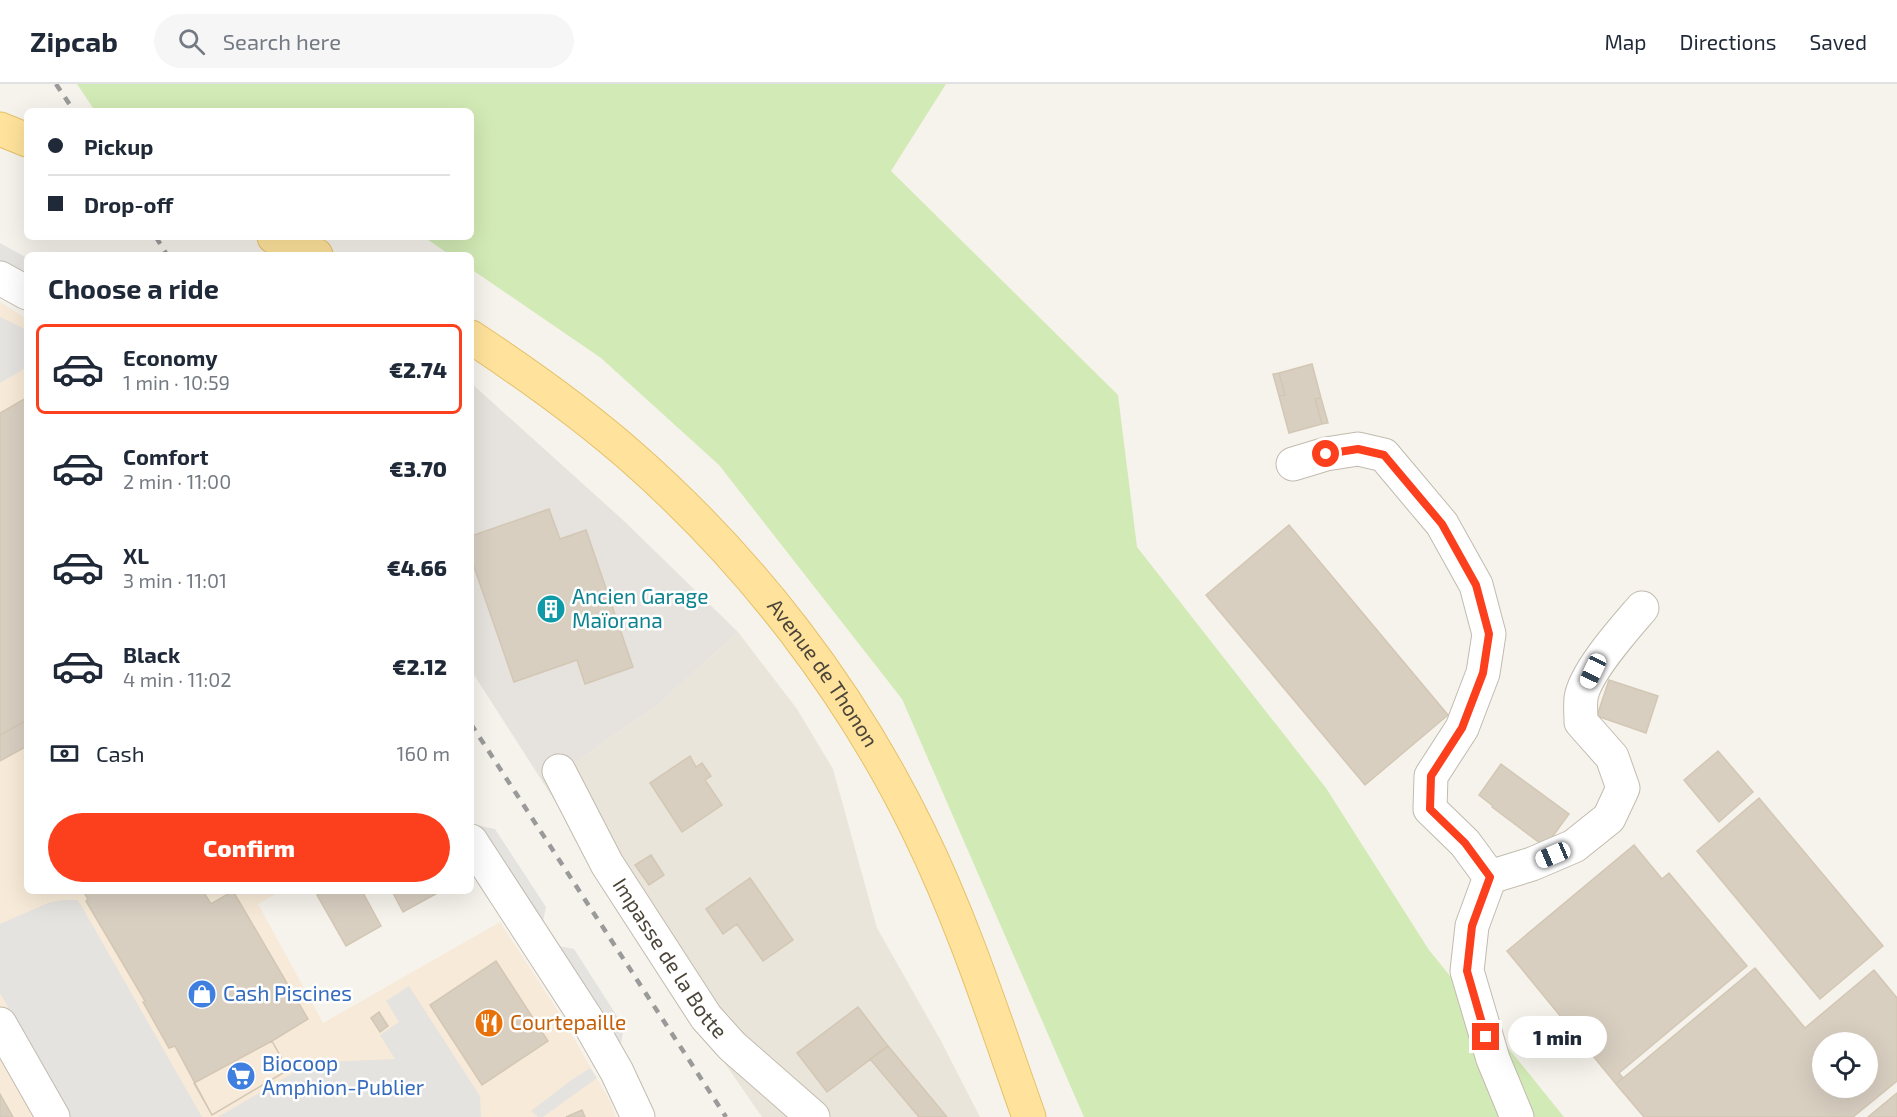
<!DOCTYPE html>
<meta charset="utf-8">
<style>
:root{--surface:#fff;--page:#f6f6f7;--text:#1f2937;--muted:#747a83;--line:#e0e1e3;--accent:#fc3f1d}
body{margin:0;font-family:"Exo 2",sans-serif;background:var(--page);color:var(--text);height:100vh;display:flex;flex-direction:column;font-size:22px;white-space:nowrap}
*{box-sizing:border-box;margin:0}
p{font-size:20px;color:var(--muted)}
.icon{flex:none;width:33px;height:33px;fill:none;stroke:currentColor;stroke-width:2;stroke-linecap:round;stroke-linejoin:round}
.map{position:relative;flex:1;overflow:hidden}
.drawer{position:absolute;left:24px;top:168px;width:450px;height:642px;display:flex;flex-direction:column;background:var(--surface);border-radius:9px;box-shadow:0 6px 24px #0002}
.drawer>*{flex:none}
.guide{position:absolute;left:24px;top:24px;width:450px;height:132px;border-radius:9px;box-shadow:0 6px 24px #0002;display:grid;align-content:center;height:132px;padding:0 24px;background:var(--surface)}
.tools{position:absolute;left:1812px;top:948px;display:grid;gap:12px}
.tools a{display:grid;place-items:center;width:66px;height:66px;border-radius:50%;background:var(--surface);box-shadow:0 6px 24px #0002;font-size:30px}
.end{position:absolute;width:27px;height:27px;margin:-14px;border:8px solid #fc3f1d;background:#fff;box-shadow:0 0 0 3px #fff}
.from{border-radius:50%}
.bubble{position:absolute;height:42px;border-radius:21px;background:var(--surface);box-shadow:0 6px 24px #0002;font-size:20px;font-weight:800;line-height:42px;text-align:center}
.car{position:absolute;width:18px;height:36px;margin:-18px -9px;border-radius:8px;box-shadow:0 0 4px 2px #0007;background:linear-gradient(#fff 24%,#345 0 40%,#fff 0 76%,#345 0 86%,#fff 0)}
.guide b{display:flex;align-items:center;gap:21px;height:57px;font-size:22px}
.guide b+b{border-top:2px solid var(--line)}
.guide i{width:15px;height:15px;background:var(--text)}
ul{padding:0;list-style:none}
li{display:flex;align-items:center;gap:18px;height:90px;margin:0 12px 9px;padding:0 12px;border:3px solid transparent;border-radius:9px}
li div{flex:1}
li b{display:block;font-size:22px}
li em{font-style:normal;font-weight:800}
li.on{border-color:var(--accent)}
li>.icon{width:54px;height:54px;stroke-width:1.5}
h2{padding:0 24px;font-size:27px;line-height:72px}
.pay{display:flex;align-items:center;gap:15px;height:66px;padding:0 24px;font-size:22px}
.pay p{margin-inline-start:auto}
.action{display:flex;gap:12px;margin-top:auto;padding:12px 24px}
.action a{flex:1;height:69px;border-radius:36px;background:var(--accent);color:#fff;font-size:24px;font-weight:800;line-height:69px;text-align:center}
header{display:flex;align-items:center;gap:36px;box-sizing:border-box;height:84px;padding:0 30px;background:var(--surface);border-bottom:2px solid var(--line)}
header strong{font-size:28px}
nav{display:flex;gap:33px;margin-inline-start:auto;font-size:21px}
.search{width:420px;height:54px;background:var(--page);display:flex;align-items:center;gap:15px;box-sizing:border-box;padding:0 21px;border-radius:33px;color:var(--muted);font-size:22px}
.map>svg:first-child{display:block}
.residential{fill:#eae5da}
.commercial{fill:#f7ead8}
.industrial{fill:#e6e2dd}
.green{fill:#d2eab5}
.parking{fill:#e5e3e0}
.building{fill:#d8cfc1;stroke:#d3c7b4;stroke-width:1.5;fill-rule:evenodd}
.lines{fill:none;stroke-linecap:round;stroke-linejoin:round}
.minor-casing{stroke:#c2bbae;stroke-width:35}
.major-casing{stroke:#e6c16a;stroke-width:35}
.minor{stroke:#fff;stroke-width:33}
.major{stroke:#ffe39c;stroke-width:33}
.rail{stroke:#9a9a9a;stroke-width:4.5;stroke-dasharray:8 8;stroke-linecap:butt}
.route{stroke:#fc3f1d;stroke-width:8}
.labels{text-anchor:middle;stroke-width:5;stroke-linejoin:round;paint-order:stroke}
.culture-label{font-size:21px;fill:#0d838f;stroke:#fff;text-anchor:start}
.street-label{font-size:21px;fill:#4b4439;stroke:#fff}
.shop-label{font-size:21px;fill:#366cbe;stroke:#fff;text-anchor:start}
.food-label{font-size:21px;fill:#c56008;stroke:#fff;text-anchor:start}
</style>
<header>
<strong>Zipcab</strong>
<div class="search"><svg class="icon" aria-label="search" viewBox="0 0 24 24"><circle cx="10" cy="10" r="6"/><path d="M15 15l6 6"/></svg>Search here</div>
<nav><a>Map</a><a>Directions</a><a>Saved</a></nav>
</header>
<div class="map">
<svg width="1897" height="1033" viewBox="0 0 1897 1033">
<rect width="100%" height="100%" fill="#f6f3ec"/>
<!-- residential -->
<path class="residential" d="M738,548L797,625L833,685L877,844L941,957L980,1033H762L703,948L544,700L660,619Z"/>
<!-- commercial -->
<path class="commercial" d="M0,218L27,235V807H281L258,820L323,939L500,838L560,930L610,1017L616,1033H0Z"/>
<!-- industrial -->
<path class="industrial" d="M471,299L624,437L738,548L660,619L544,700L471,586Z"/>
<!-- green -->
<path class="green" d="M77,0H946L891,87L1118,311L1137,463L1326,704L1429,866L1564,1033H1084L902,615L719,381L601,274L471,185V171H450L424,153H471V27H95Z"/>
<!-- parking -->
<path class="parking" d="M0,159L27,174V192L0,177Z
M0,233L27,246V279L24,285L0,299Z
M475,741L495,745L546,823L542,842Z
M62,816H77L81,821L202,1033H70L0,909V840L48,819Z
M554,861L574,865L624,943L620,965Z
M409,902L480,1012L481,1033H218L300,985V979L395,975L380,951L399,938L386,917Z
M590,984L597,994L543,1033H538L531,1027L570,997Z"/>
<!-- building -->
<path class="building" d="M1312,280L1321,314L1315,315L1322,340L1289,349L1279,312L1285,311L1279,289Z
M1279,289L1285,311L1279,312L1273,290Z
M26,314L27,636L0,651V329Z
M1321,314L1328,339L1322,340L1315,315Z
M549,425L560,455L586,446L633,583L585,600L577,576L514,598L471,474V452Z
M1289,441L1448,631L1365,701L1206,511Z
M1609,596L1658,612L1646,649L1597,632Z
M27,636V662L0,677V651Z
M1718,667L1753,708L1719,738L1684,696Z
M690,672L696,683L702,679L711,692L705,696L722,721L682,748L650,699Z
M1501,680L1569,730L1545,763L1492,723L1493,722L1479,711Z
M1759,714L1883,862L1820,915L1697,767Z
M1634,761L1662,795L1669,789L1747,882L1619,989L1623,994L1616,1000L1507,867Z
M651,771L664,791L649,801L635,781Z
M750,794L793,856L763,877L737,840L723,850L706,825Z
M83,807H203L211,820L233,807L308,935L272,957L288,986L212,1031L175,962L169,964L143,918L145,917L86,817L88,815Z
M325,807H362L381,842L346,862L317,811Z
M392,807H441L403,828Z
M496,877L548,957L482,1001L430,921Z
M1755,884L1805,944L1874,886L1897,914V997L1853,1033H1644L1616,1000ZM1822,958H1868V1004H1822Z
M858,923L888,962L827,1008L797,969Z
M379,928L388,942L380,948L371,934Z
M272,957L288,986L212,1031L194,999Z
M888,962L947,1033H919L870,975Z
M1897,1009V1033H1868Z
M0,1010L13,1033H0Z
M582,1026L585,1033H566Z"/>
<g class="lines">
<!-- minor casing -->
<g class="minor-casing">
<g id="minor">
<path d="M0,194L27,209"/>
<path d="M1293,380L1326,370L1358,365L1384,371L1442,440L1476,501L1489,550L1483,589L1462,644L1431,692L1430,725L1465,759L1490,793"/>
<path id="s1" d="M559,687L607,780L706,933L732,962L813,1033"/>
<path d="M471,757L588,937L617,988L638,1033"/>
<path d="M0,940L53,1033"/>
<path d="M1517,1033L1493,975L1467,887L1472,842L1490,793L1532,780L1574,762L1609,734L1623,704L1612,673L1581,638C1581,630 1580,621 1581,614C1585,588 1625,544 1642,524"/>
</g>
</g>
<!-- major casing -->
<g class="major-casing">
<g id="major">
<path d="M0,45L27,56"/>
<path d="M274,153L316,171"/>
<path id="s2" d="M471,253C527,290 582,329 633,374C751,478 850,606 919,748C964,840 995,937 1029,1033"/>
</g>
</g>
<!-- minor -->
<use href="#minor" class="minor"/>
<!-- major -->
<use href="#major" class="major"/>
<!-- rail -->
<path class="rail" d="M56,0L74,27
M156,153L167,171
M471,640L726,1033"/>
</g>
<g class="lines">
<!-- route -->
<path class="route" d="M1326,370L1358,365L1384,371L1442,440L1476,501L1489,550L1483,589L1462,644L1431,692L1430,725L1465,759L1490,793L1472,842L1467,887L1486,953"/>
</g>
<!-- icons -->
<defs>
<g id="building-disc" transform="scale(1.5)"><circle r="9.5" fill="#0f9aa8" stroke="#fff"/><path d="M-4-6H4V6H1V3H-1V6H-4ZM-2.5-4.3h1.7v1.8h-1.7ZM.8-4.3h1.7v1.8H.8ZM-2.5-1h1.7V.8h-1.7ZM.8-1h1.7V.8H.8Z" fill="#fff"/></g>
<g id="shop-disc" transform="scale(1.5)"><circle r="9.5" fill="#3f7fe0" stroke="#fff"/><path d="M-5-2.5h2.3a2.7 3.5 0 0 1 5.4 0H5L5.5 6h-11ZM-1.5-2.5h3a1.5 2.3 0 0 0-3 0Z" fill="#fff"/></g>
<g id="restaurant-disc" transform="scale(1.5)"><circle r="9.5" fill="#e8710a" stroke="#fff"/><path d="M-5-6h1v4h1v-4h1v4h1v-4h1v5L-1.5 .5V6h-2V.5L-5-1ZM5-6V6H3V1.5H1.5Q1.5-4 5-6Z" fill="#fff"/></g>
<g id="supermarket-disc" transform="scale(1.5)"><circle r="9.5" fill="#3f7fe0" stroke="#fff"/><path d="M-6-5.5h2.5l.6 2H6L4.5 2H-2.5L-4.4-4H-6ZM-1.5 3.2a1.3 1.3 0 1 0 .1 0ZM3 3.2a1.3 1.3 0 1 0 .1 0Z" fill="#fff"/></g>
</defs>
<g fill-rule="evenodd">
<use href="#building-disc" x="551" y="525"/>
<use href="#shop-disc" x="202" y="910"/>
<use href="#restaurant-disc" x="489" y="939"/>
<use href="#supermarket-disc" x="241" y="992"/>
</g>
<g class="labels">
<!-- culture labels -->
<g class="culture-label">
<text x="572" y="520">Ancien Garage<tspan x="572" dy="24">Maïorana</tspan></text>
</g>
<!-- street labels -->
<g class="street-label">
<text dy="7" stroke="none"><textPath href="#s2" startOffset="490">Avenue de Thonon</textPath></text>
<text dy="7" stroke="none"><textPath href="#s1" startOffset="218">Impasse de la Botte</textPath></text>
</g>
<!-- shop labels -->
<g class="shop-label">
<text x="223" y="917">Cash Piscines</text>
<text x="262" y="987">Biocoop<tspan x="262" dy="24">Amphion-Publier</tspan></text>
</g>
<!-- food labels -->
<g class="food-label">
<text x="510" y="946">Courtepaille</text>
</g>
</g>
</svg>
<div class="tools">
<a><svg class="icon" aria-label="locate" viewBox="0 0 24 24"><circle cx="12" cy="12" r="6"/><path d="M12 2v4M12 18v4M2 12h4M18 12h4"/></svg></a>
</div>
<i class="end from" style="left:1326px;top:370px"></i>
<i class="end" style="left:1486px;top:953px"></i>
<div class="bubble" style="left:1508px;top:932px;width:99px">1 min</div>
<i class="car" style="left:1593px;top:587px;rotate:205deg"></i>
<i class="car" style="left:1553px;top:771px;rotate:247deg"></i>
<div class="guide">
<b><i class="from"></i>Pickup</b>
<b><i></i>Drop-off</b>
</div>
<section class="drawer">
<h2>Choose a ride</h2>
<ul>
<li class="on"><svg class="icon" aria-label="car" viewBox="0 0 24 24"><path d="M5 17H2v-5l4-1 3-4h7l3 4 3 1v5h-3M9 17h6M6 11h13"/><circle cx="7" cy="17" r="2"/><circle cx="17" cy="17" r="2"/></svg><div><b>Economy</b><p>1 min · 10:59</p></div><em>€2.74</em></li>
<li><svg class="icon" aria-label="car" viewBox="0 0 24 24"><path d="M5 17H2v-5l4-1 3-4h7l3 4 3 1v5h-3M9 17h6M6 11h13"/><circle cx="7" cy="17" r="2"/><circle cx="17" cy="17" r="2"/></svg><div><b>Comfort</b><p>2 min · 11:00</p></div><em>€3.70</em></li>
<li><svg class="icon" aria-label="car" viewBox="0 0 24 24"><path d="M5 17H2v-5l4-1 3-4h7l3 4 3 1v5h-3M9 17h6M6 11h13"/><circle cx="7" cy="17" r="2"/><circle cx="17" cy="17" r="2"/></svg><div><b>XL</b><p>3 min · 11:01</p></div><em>€4.66</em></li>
<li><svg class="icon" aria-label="car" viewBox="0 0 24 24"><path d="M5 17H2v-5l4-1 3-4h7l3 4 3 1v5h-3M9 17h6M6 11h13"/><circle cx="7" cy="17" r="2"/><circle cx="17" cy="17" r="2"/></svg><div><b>Black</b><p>4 min · 11:02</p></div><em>€2.12</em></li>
</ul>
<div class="pay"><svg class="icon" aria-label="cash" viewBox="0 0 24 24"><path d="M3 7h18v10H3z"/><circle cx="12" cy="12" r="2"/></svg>Cash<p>160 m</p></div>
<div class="action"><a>Confirm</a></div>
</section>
</div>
